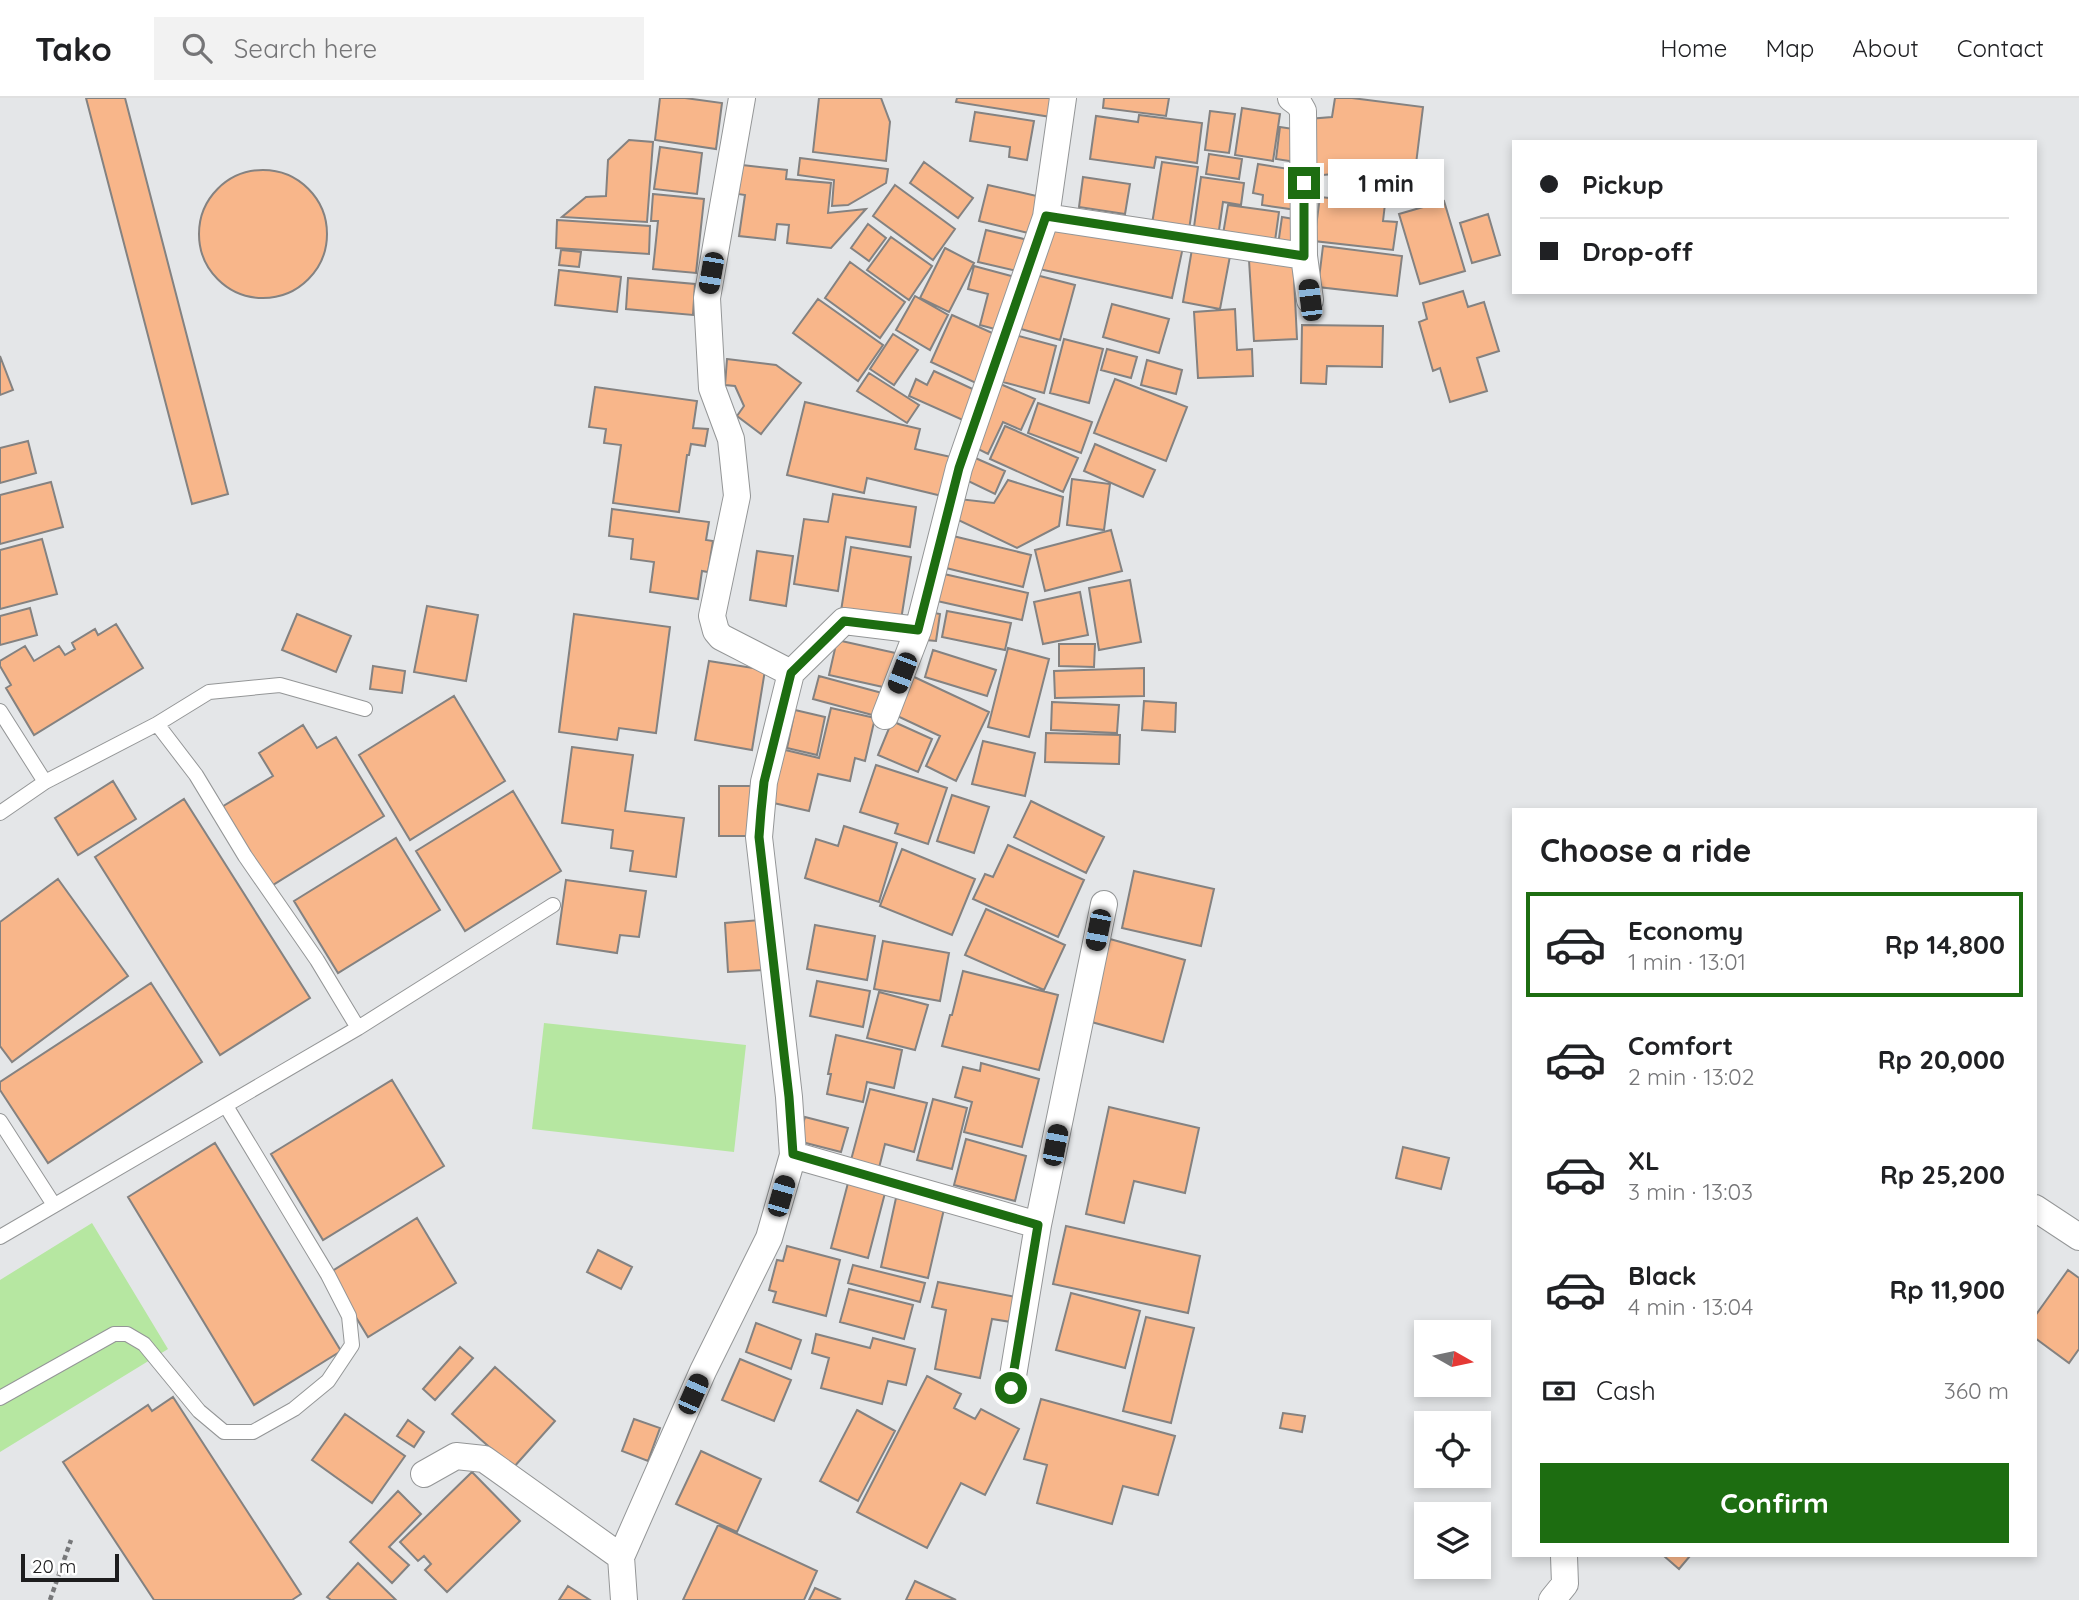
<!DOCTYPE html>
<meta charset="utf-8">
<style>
:root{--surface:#fff;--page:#f2f2f2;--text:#202124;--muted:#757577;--line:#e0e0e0;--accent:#1d6d11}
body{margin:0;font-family:Quicksand,sans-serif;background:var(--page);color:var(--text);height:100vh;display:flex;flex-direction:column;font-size:26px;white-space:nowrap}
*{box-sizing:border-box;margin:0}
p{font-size:23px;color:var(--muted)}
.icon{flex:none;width:38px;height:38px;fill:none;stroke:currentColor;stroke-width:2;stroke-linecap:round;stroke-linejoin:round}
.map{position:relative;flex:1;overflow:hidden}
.details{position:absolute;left:1512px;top:710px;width:525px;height:749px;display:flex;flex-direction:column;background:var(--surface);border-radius:0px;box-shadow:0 4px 10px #0003}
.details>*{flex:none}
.guide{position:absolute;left:1512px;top:42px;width:525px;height:154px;border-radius:0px;box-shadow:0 4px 10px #0003;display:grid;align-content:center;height:154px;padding:0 28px;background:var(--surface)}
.needle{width:46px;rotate:99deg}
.buttons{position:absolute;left:1414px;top:1222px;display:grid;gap:14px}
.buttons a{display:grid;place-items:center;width:77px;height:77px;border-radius:0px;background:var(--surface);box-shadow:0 4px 10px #0003;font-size:35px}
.scale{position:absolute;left:21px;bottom:18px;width:98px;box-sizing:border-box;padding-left:7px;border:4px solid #1d1d1e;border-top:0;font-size:19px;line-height:24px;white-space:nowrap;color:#1d1d1e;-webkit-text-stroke:5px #fff;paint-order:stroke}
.end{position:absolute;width:32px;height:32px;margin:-16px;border:9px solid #1d6d11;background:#fff;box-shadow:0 0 0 4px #fff}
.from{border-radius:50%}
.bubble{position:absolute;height:49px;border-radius:0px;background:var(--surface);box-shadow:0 4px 10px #0003;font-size:23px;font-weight:800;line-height:49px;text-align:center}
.car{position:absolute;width:21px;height:42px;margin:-21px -10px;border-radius:9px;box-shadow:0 0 5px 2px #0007;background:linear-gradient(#222 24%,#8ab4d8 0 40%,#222 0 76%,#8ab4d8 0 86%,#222 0)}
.guide b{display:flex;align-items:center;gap:24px;height:66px;font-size:26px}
.guide b+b{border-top:2px solid var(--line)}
.guide i{width:18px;height:18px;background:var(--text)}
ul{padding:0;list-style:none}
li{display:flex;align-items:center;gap:21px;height:105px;margin:0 14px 10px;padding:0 14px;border:4px solid transparent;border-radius:0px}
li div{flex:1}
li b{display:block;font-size:26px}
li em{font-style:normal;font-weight:800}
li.active{border-color:var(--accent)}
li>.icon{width:63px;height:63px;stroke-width:1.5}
h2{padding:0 28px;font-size:32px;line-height:84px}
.pay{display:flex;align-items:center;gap:18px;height:77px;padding:0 28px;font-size:26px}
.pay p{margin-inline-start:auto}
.action{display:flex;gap:14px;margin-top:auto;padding:14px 28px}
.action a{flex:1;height:80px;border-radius:0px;background:var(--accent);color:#fff;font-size:28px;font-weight:800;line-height:80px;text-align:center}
header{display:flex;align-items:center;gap:42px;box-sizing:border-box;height:98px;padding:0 35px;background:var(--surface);border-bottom:2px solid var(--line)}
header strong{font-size:33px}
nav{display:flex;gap:38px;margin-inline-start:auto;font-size:24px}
.search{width:490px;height:63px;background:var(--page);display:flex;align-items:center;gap:18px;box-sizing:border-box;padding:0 24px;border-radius:0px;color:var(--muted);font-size:26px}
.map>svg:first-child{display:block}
.green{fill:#b6e7a1}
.building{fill:#f8b68a;stroke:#848281;stroke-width:2}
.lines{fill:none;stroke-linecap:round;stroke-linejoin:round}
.lane-casing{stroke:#949697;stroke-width:16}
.street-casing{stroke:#949697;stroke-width:28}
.path{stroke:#77787a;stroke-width:4.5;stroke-dasharray:5 3.5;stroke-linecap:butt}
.lane{stroke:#fff;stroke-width:14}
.street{stroke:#fff;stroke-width:26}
.route{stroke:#1d6d11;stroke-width:9}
</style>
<header>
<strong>Tako</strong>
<div class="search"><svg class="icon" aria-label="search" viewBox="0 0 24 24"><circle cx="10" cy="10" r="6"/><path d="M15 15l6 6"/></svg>Search here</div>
<nav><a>Home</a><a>Map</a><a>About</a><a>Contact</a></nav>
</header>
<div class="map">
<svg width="2079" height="1502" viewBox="0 0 2079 1502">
<rect width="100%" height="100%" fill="#e4e6e8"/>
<!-- green -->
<path class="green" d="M544,925L746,947L734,1054L532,1031Z
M92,1125L168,1251L0,1354V1182Z"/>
<!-- building -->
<path class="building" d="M86,0H125L228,396L192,406Z
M660,0H685L722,5L716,51L655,42Z
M819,0H881L890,24L886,63L813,54Z
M957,0H1054L1051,19L956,4Z
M1104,0H1169L1166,18L1103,10Z
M1335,0H1352L1423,9L1415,74L1343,65L1344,75L1312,78L1308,21L1332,19Z
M1242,10L1280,16L1273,63L1235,57Z
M1210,13L1235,16L1229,55L1205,52Z
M975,14L1034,23L1027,62L1009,59L1010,49L970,43Z
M1139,17L1202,25L1197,65L1156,59L1154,70L1090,61L1096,18L1138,24Z
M1280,29L1300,32L1296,64L1276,61Z
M629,42L653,44L647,124L562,119L586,99L606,98L608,62Z
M660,49L702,55L697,96L654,91Z
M1209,56L1242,61L1239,81L1206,76Z
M800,60L888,71L886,85L848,107L832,108L834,82L798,77Z
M924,64L973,100L958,120L910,85Z
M1162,64L1198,69L1189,132L1152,126Z
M1258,66L1295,72L1297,112L1262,107L1263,97L1253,95Z
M742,67L787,72L786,81L831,85L828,115L866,111L831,150L787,145L789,127L777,126L775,142L739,138L745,97L738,96Z
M199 136a64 64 0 1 1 128 0a64 64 0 1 1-128 0Z
M1083,79L1130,86L1125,116L1079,109Z
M1201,79L1244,85L1241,107L1223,104L1218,139L1193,136Z
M895,87L955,131L933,162L873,118Z
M988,87L1041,99L1032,136L979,123Z
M653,96L704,101L696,175L653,171L658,123H651Z
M1320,99L1385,106L1383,123L1397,124L1393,152L1314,143Z
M1444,103L1465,173L1420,186L1399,116Z
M1228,107L1279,114L1274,150L1222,142Z
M1488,116L1500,157L1472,165L1460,125Z
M1282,119L1300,122L1296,150L1278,147Z
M1049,121L1183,149L1172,200L1039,171Z
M557,122L650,128L649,156L556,150Z
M868,126L886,140L869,163L851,150Z
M986,132L1028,142L1021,174L978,164Z
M891,139L932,168L909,202L867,172Z
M1323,148L1402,158L1397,198L1318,189Z
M945,150L974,165L949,214L920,200Z
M1192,151L1230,158L1220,211L1183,204Z
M561,152L581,154L579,169L559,167Z
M1293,160L1297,241L1254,243L1249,162Z
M850,164L905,204L880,240L825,200Z
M974,168L1015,179L1002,233L980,227L988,196L968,191Z
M559,172L621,179L617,214L555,207Z
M1036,177L1075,187L1060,242L1021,231Z
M628,180L695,186L693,217L626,211Z
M1463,193L1468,209L1484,204L1499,253L1477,260L1487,293L1450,304L1440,270L1433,273L1419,224L1427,221L1423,205Z
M915,198L948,217L930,252L896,232Z
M818,201L883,247L858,283L793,235Z
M1112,206L1169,221L1159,255L1103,239Z
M1235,211L1237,252L1252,251L1253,278L1198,280L1194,214Z
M952,217L999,238L978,286L931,264Z
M1302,227L1383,228L1382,269L1327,268L1326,286L1301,285Z
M893,236L918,252L894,287L870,271Z
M1015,237L1056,248L1044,295L1003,284Z
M1064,241L1103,251L1089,305L1050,295Z
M1107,251L1137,259L1131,280L1101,272Z
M0,258L13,292L0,297Z
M727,261L776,267L801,285L761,336L737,318L744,308L735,288L725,287Z
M1147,262L1182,272L1176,296L1141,287Z
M934,273L979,294L965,323L909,298L916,281L927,287Z
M869,275L919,307L907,325L857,293Z
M1115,281L1187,309L1166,363L1094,335Z
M998,285L1035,301L1021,332L1003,324L988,356L972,348Z
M595,289L697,303L693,330L708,331L705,348L691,346L689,357H687L679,414L613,405L621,347L604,345L606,331L589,329Z
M805,304L920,331L915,351L951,359L942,398L867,380L864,395L787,377Z
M1038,305L1092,324L1081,355L1028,335Z
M1005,328L1078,360L1063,394L990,361Z
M28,343L36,375L0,385V350Z
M1095,346L1155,372L1143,399L1084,373Z
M973,359L1005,373L995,396L964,381Z
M1072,381L1110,386L1104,432L1067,427Z
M1008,382L1063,399L1059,428L1017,450L954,420L959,401L994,405Z
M51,384L63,429L0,446V397Z
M833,396L916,409L910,449L846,439L838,493L794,486L804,421L828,424Z
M612,411L709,424L706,442L713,443L708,474L702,473L698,501L650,494L654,464L631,461L633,441L609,438Z
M1111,432L1122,473L1045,493L1035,452Z
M953,438L1031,457L1023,489L946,470Z
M42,441L57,496L0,511V452Z
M851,449L911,459L901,522L841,513Z
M757,453L793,458L786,508L750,502Z
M944,476L1028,495L1022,522L937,503Z
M1130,482L1141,544L1099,552L1089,490Z
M1080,494L1088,537L1043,546L1034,504Z
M427,508L478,517L466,583L414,574Z
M30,510L37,537L0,547V518Z
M947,513L1011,525L1005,552L942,539Z
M929,514L940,516L936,543L926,542Z
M297,516L351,538L336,574L282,552Z
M574,516L670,529L656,635L619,630L617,642L559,634Z
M116,526L143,570L34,637L6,590L11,587L0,568V563L25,548L34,563L59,548L65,557L75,551L72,545L95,531L98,537Z
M837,542L900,556L892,591L829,577Z
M1059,546H1095L1094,569L1059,568Z
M1008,550L1049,561L1029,639L988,629Z
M933,552L996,572L987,598L925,579Z
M709,563L765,572L752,652L695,642Z
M373,568L405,573L402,595L370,591Z
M1144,570V598L1055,600L1054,573Z
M819,578L882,595L876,618L813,601Z
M912,578L989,614L956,683L926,668L940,638L893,616Z
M454,598L505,683L410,742L359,657Z
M1144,603L1176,605L1175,634L1142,632Z
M1052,604L1119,607L1117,635L1051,632Z
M831,610L875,620L865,663L855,660L850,683L818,676L809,713L769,704L781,651L819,660Z
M795,612L825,619L817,657L787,650Z
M892,623L932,641L918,674L878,657Z
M303,627L317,650L336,639L384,718L268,790L220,710L273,678L259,655Z
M1046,635L1120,637L1119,666L1045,664Z
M983,643L1035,655L1025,698L972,686Z
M572,649L633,657L625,713L684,720L676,779L630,773L633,753L611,750L613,732L562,725Z
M876,667L947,690L928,746L895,735L898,726L860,714Z
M113,683L136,721L78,757L55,720Z
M719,688H751L750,738H719Z
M513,693L561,773L465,833L416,753Z
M952,697L989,709L974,755L937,743Z
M184,701L310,900L220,957L95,759Z
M1031,703L1104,739L1086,775L1014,739Z
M844,728L897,745L879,804L805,780L816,741L838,748Z
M396,740L440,812L338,875L294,803Z
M1008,747L1084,782L1058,839L973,801L985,776L993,779Z
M902,751L975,781L952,837L880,808Z
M1134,773L1214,791L1201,848L1122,830Z
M58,781L128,878L12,964L0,948V824Z
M566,782L646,793L639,839L620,837L617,855L557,846Z
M986,811L1065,847L1044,892L965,857Z
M760,822L763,872L728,874L725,825Z
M815,827L875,838L867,882L807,871Z
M1110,841L1185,862L1163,944L1088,923Z
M883,843L949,855L940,903L874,891Z
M963,873L1058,897L1039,972L942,948L950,917H952Z
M817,883L870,893L863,929L810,918Z
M151,885L202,964L48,1065L0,992V984Z
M879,894L928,907L915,952L867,940Z
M836,937L902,952L894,990L867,984L863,1004L827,996L831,976H828Z
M981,965L1039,981L1022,1049L964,1034L972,1004L955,999L963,969L980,973Z
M392,982L444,1068L323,1142L271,1056Z
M870,991L927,1005L914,1054L885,1046L879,1070L851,1062Z
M933,1001L967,1010L952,1071L917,1062Z
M1109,1009L1199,1030L1185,1095L1134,1083L1124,1125L1086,1116Z
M805,1019L848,1030L841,1054L798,1043Z
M966,1041L1026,1058L1015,1103L954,1087Z
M215,1045L341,1253L254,1307L128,1099Z
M1403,1049L1449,1060L1441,1091L1396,1080Z
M848,1085L885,1095L868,1160L831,1150Z
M896,1100L944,1111L928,1180L881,1169Z
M417,1120L456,1185L368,1239L329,1175Z
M1066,1128L1200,1158L1188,1215L1053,1186Z
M787,1148L840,1162L826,1218L773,1204L776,1194L769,1192L777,1162L783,1163Z
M598,1152L632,1169L621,1191L587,1174Z
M853,1167L925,1185L920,1204L848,1185Z
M2068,1172L2079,1180V1251L2069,1265L2035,1240V1218Z
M938,1184L1016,1199L1011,1224L992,1221L980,1280L935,1271L946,1212L932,1209Z
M849,1191L913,1207L904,1241L840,1224Z
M1071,1195L1140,1213L1125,1270L1056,1252Z
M1146,1219L1194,1230L1171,1325L1123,1313Z
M756,1225L801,1242L791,1271L746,1254Z
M816,1236L870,1250L873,1240L915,1251L906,1287L888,1283L882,1306L821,1290L829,1260L812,1255Z
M460,1249L473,1260L435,1302L423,1291Z
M740,1261L791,1282L774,1323L722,1302Z
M495,1269L555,1323L513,1370L452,1316Z
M927,1278L961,1296L954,1310L975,1321L981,1311L1019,1331L985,1397L961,1385L927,1450L857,1414Z
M173,1299L301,1496L292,1502H154L63,1364L148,1307L152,1313Z
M1041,1301L1175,1338L1158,1397L1123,1388L1112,1426L1037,1405L1047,1367L1024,1361Z
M857,1312L895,1333L858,1403L820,1383Z
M1283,1315L1305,1318L1302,1334L1280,1330Z
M345,1316L405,1358L372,1405L312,1362Z
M634,1321L660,1330L648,1363L622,1353Z
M408,1322L424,1334L414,1349L397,1338Z
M701,1353L761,1381L737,1434L676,1406Z
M472,1374L520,1423L447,1494L425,1472L431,1466L424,1458L418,1463L400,1444Z
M398,1393L421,1416L389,1449L409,1467L392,1485L350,1444Z
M718,1427L817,1473L804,1502H683Z
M1664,1458H1690L1679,1471Z
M358,1465L396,1502H331L327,1499Z
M915,1483L956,1502H906Z
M568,1488L590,1502H559Z
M815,1490L840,1501L839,1502H809Z"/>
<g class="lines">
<!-- lane casing -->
<g class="lane-casing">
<path id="lane" d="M0,613L45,684
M157,626L196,677L245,758L317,862L358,930
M0,715L45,684L157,626L209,594L280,587L365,611
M0,1023L54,1107
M0,1139L358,930L553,807
M0,1300L114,1236H127L144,1246L199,1313L224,1334H253L294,1311L328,1283L352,1247L349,1218L328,1177L226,1008"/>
</g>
<!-- street casing -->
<g class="street-casing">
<path id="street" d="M1291,0L1299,6L1303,13L1304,158L1310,202
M1046,119L1304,158
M791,575L844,523L918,532
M885,618L918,532L959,370L1046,119L1063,0
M793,1057L1038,1127
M2035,1110L2079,1139
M1011,1290L1038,1127L1104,806
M424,1376L456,1358L484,1361L621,1459
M624,1502L621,1459L703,1273L769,1140L793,1057L789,999L759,739L764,684L791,575L721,539L716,533L712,518L737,398L731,341L712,290L707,200L742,0
M1552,1502L1565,1486L1564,1458"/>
</g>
<!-- path -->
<path class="path" d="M50,1502L71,1442"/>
<!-- lane -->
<use href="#lane" class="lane"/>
<!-- street -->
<use href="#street" class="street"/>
</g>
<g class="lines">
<!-- route -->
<path class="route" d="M1011,1290L1038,1127L793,1056L789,999L759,739L761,713L764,684L791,575L844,523L918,532L959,370L1046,118L1304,158V85"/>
</g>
</svg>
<div class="buttons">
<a><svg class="needle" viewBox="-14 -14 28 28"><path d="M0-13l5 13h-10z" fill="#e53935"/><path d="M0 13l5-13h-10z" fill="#757577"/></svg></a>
<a><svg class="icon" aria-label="locate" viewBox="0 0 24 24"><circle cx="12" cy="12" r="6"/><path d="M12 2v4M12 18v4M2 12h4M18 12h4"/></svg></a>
<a><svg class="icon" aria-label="layers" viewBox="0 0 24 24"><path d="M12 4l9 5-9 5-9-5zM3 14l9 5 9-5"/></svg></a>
</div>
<div class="scale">20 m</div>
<i class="end from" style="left:1011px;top:1290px"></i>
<i class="end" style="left:1304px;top:85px"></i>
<div class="bubble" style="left:1328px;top:61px;width:116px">1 min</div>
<i class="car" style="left:711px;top:175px;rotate:190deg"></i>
<i class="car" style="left:1310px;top:202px;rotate:353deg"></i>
<i class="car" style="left:902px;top:575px;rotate:201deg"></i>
<i class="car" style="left:1098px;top:832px;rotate:191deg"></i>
<i class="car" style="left:1055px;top:1047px;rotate:11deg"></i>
<i class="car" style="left:781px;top:1098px;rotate:16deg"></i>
<i class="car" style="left:693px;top:1296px;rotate:24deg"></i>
<div class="guide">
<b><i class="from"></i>Pickup</b>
<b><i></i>Drop-off</b>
</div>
<section class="details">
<h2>Choose a ride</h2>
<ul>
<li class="active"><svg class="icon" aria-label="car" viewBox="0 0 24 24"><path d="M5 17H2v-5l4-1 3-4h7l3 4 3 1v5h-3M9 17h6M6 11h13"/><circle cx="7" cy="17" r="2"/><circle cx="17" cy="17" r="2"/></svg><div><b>Economy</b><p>1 min · 13:01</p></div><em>Rp 14,800</em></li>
<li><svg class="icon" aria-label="car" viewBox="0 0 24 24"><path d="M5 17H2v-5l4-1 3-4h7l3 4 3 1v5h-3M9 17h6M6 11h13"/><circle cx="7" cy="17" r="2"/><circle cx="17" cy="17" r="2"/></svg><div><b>Comfort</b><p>2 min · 13:02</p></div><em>Rp 20,000</em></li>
<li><svg class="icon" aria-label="car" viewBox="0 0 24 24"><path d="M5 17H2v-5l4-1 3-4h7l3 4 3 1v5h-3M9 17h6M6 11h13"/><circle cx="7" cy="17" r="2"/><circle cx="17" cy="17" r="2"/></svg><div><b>XL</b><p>3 min · 13:03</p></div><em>Rp 25,200</em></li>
<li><svg class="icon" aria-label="car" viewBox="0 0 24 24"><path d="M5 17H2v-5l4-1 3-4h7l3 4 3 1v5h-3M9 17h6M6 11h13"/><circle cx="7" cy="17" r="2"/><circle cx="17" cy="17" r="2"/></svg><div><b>Black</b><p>4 min · 13:04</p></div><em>Rp 11,900</em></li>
</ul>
<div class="pay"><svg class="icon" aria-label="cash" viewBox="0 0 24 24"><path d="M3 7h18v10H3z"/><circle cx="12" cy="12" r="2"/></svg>Cash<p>360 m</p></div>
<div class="action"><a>Confirm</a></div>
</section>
</div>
